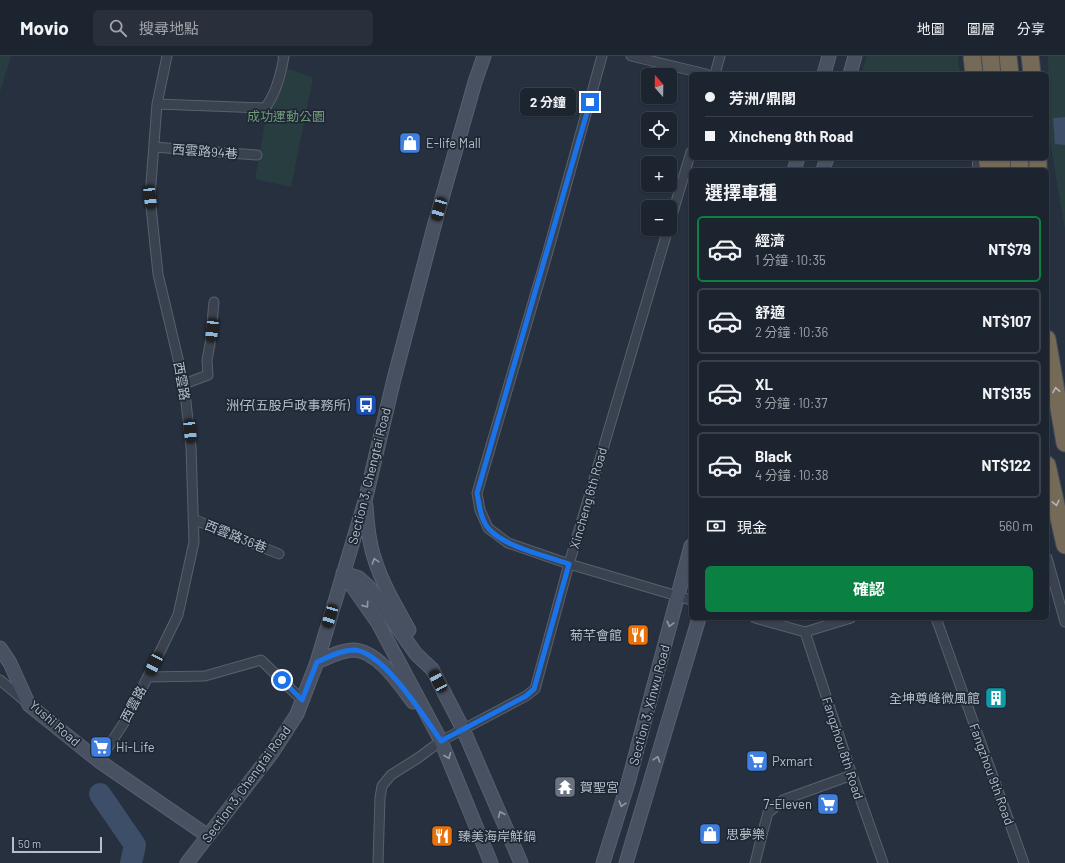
<!DOCTYPE html>
<html lang="zh-TW">
<meta charset="utf-8">
<style>
:root{--surface:#1c242f;--page:#29303b;--text:#f1f3f6;--muted:#a0a4aa;--line:#3a414b;--accent:#0b8043}
body{margin:0;font-family:Barlow,"Noto Sans TC",sans-serif;background:var(--page);color:var(--text);height:100vh;display:flex;flex-direction:column;font-size:15px;white-space:nowrap}
*{box-sizing:border-box;margin:0}
p{font-size:13px;color:var(--muted)}
.icon{flex:none;width:22px;height:22px;fill:none;stroke:currentColor;stroke-width:2;stroke-linecap:round;stroke-linejoin:round}
.map{position:relative;flex:1;overflow:hidden}
.side{position:absolute;left:689px;top:112px;width:360px;height:452px;display:flex;flex-direction:column;background:var(--surface);border-radius:6px;box-shadow:0 1px 3px #0004,0 0 0 1px var(--line)}
.side>*{flex:none}
.banner{position:absolute;left:689px;top:16px;width:360px;height:88px;border-radius:6px;box-shadow:0 1px 3px #0004,0 0 0 1px var(--line);display:grid;align-content:center;height:88px;padding:0 16px;background:var(--surface)}
.needle{width:26px;rotate:340deg}
.controls{position:absolute;left:641px;top:12px;display:grid;gap:8px}
.controls a{display:grid;place-items:center;width:36px;height:36px;border-radius:6px;background:var(--surface);box-shadow:0 1px 3px #0004,0 0 0 1px var(--line);font-size:20px}
.scale{position:absolute;left:12px;bottom:10px;width:90px;box-sizing:border-box;padding-left:4px;border:2px solid #b6beca;border-top:0;font-size:11px;line-height:14px;white-space:nowrap;color:#b6beca;-webkit-text-stroke:3px #1f2734;paint-order:stroke}
.end{position:absolute;width:18px;height:18px;margin:-9px;border:5px solid #1a73e8;background:#fff;box-shadow:0 0 0 2px #fff}
.from{border-radius:50%}
.bubble{position:absolute;height:28px;border-radius:6px;background:var(--surface);box-shadow:0 1px 3px #0004,0 0 0 1px var(--line);font-size:13px;font-weight:700;line-height:28px;text-align:center}
.car{position:absolute;width:12px;height:24px;margin:-12px -6px;border-radius:5px;box-shadow:0 0 3px 1px #0007;background:linear-gradient(#222 24%,#8ab4d8 0 40%,#222 0 76%,#8ab4d8 0 86%,#222 0)}
.banner b{display:flex;align-items:center;gap:14px;height:38px;font-size:15px}
.banner b+b{border-top:1px solid var(--line)}
.banner i{width:10px;height:10px;background:var(--text)}
ul{padding:0;list-style:none}
li{display:flex;align-items:center;gap:12px;height:66px;margin:0 8px 6px;padding:0 8px;border:2px solid var(--line);border-radius:6px}
li div{flex:1}
li b{display:block;font-size:15px}
li em{font-style:normal;font-weight:700}
li.current{border-color:var(--accent)}
li>.icon{width:36px;height:36px;stroke-width:1.5}
h2{padding:0 16px;font-size:18px;line-height:48px}
.pay{display:flex;align-items:center;gap:10px;height:44px;padding:0 16px;font-size:15px}
.pay p{margin-inline-start:auto}
.primary-button{display:flex;gap:8px;margin-top:auto;padding:8px 16px}
.primary-button a{flex:1;height:46px;border-radius:6px;background:var(--accent);color:#fff;font-size:16px;font-weight:700;line-height:46px;text-align:center}
header{display:flex;align-items:center;gap:24px;box-sizing:border-box;height:56px;padding:0 20px;background:var(--surface);border-bottom:1px solid var(--line)}
header strong{font-size:19px}
nav{display:flex;gap:22px;margin-inline-start:auto;font-size:14px}
.search{width:280px;height:36px;background:var(--page);display:flex;align-items:center;gap:10px;box-sizing:border-box;padding:0 14px;border-radius:6px;color:var(--muted);font-size:15px}
.map>svg:first-child{display:block}
.green{fill:#283d40}
.water{fill:#3c4e68}
.lines{fill:none;stroke-linecap:round;stroke-linejoin:round}
.river{stroke:#3c4e68;stroke-width:22}
.street-casing{stroke:#58606d;stroke-width:11}
.secondary-casing{stroke:#58606d;stroke-width:15}
.highway-casing{stroke:#454d5a;stroke-width:19}
.street{stroke:#3a424f;stroke-width:9}
.secondary{stroke:#485162;stroke-width:13}
.highway{stroke:#756957;stroke-width:17}
.highway-bridge-casing{stroke:#454d5a;stroke-width:19;stroke-linecap:butt}
.highway-bridge{stroke:#756957;stroke-width:17}
.oneway{stroke:#b0b6be}
.oneway2{stroke:#9098a6}
.route{stroke:#1a73e8;stroke-width:5}
.labels{text-anchor:middle;stroke-width:3.5;stroke-linejoin:round;paint-order:stroke}
.park-label{font-size:13px;fill:#6e9a78;stroke:#1f2734}
.poi-label{font-size:13px;fill:#b6beca;stroke:#1f2734;text-anchor:start}
.street-label{font-size:13px;fill:#b6beca;stroke:#1f2734}
</style>
<header>
<strong>Movio</strong>
<div class="search"><svg class="icon" aria-label="search" viewBox="0 0 24 24"><circle cx="10" cy="10" r="6"/><path d="M15 15l6 6"/></svg>搜尋地點</div>
<nav><a>地圖</a><a>圖層</a><a>分享</a></nav>
</header>
<div class="map">
<svg width="1065" height="807" viewBox="0 0 1065 807">
<rect width="100%" height="100%" fill="#26303f"/>
<!-- green -->
<path class="green" d="M0,0H11L0,36Z
M867,0H958L960,18H861Z
M1048,0H1065V174L1050,86Z
M286,12L313,22L291,131L255,123L267,54Z"/>
<!-- water -->
<path class="water" d="M1065,61V89L1055,88L1053,62Z"/>
<g class="lines">
<!-- river -->
<path class="river" d="M100,738L135,789L131,807"/>
<!-- street casing -->
<g class="street-casing">
<path id="street" d="M602,0L547,199L477,437L480,454L488,472L508,487L569,508L691,544
M631,0L706,18
M715,18L720,0
M157,48L265,52C276,38 281,18 284,0H283
M154,91L257,99
M977,102L978,114
M670,166L691,96
M184,328L208,319L207,304L210,288L214,246
M193,463L279,498
M1047,502L1065,566
M755,562L805,576L851,562
M936,562L1024,807
M805,576L852,719L883,807
M148,621L205,620L261,604L302,644
M0,624L25,645
M99,705L129,659L178,559L194,486L191,391L184,328L158,218L150,141L157,48L167,0
M378,807L380,742L382,730L391,719L418,702L441,685L526,640L535,633L569,508L668,173
M755,807L763,775L768,757L783,744L852,719"/>
</g>
<!-- secondary casing -->
<g class="secondary-casing">
<path id="secondary" d="M824,18L829,0
M850,18L855,0
M794,114L798,102
M823,114L827,102
M366,450C367,464 368,477 371,490C378,521 394,547 409,574
M343,517L359,522L369,531L416,598L432,613L463,673L521,807
M343,517L378,567L441,685L491,807
M0,592L10,607L29,649L99,705L208,780
M317,606C329,601 341,594 354,594C378,595 400,629 413,646
M187,807L272,697L297,658L317,606L365,445L394,323L435,167L475,26L484,0
M603,807L628,727L691,490
M626,807L699,562"/>
</g>
<!-- highway casing -->
<g class="highway-casing">
<path id="highway" d="M990,0L992,18
M1008,0L1010,18
M1030,0L1032,18
M987,102L989,114
M1001,102L1002,114
M1019,102L1020,114
M1038,102V114
M1047,283L1065,387
M1047,409L1065,489"/>
</g>
<!-- street -->
<use href="#street" class="street"/>
<!-- secondary -->
<use href="#secondary" class="secondary"/>
<!-- highway -->
<use href="#highway" class="highway"/>
<!-- highway-bridge casing -->
<g class="highway-bridge-casing">
<path id="highway-bridge" d="M972,0L974,18"/>
</g>
<!-- highway-bridge -->
<use href="#highway-bridge" class="highway-bridge"/>
</g>
<!-- one-way arrows -->
<defs><path id="oneway-chevron" d="M-2-3.5L2.5 0L-2 3.5" fill="none" stroke-width="1.6" stroke-linecap="round" stroke-linejoin="round"/></defs>
<g class="oneway">
<use href="#oneway-chevron" transform="translate(1056 334) rotate(-100)"/>
<use href="#oneway-chevron" transform="translate(1056 447) rotate(77)"/>
</g>
<g class="oneway2">
<use href="#oneway-chevron" transform="translate(375 505) rotate(-108)"/>
<use href="#oneway-chevron" transform="translate(366 549) rotate(55)"/>
<use href="#oneway-chevron" transform="translate(670 568) rotate(105)"/>
<use href="#oneway-chevron" transform="translate(448 700) rotate(68)"/>
<use href="#oneway-chevron" transform="translate(657 703) rotate(-73)"/>
<use href="#oneway-chevron" transform="translate(622 748) rotate(107)"/>
<use href="#oneway-chevron" transform="translate(501 758) rotate(-113)"/>
</g>
<g class="lines">
<!-- route -->
<path class="route" d="M282,624L302,644L317,606C329,601 341,594 354,594C383,595 425,662 441,685L526,640L534,633L569,508C546,500 505,491 489,473C481,465 479,448 477,437L590,46"/>
</g>
<!-- icons -->
<defs>
<g id="shop-square" transform="scale(1.15)"><rect x="-9" y="-9" width="18" height="18" rx="4" fill="#3f7fe0" stroke="#1f2734"/><path d="M-5-2.5h2.3a2.7 3.5 0 0 1 5.4 0H5L5.5 6h-11ZM-1.5-2.5h3a1.5 2.3 0 0 0-3 0Z" fill="#fff"/></g>
<g id="bus-square" transform="scale(1.15)"><rect x="-9" y="-9" width="18" height="18" rx="4" fill="#1a4fb4" stroke="#1f2734"/><path d="M-5-6H5V4H4V6H2V4H-2V6H-4V4H-5ZM-3.5-4V0h7V-4ZM-3.5 1.2v1.5H-2V1.2ZM2 1.2v1.5H3.5V1.2Z" fill="#fff"/></g>
<g id="restaurant-square" transform="scale(1.15)"><rect x="-9" y="-9" width="18" height="18" rx="4" fill="#e8710a" stroke="#1f2734"/><path d="M-5-6h1v4h1v-4h1v4h1v-4h1v5L-1.5 .5V6h-2V.5L-5-1ZM5-6V6H3V1.5H1.5Q1.5-4 5-6Z" fill="#fff"/></g>
<g id="building-square" transform="scale(1.15)"><rect x="-9" y="-9" width="18" height="18" rx="4" fill="#0f9aa8" stroke="#1f2734"/><path d="M-4-6H4V6H1V3H-1V6H-4ZM-2.5-4.3h1.7v1.8h-1.7ZM.8-4.3h1.7v1.8H.8ZM-2.5-1h1.7V.8h-1.7ZM.8-1h1.7V.8H.8Z" fill="#fff"/></g>
<g id="supermarket-square" transform="scale(1.15)"><rect x="-9" y="-9" width="18" height="18" rx="4" fill="#3f7fe0" stroke="#1f2734"/><path d="M-6-5.5h2.5l.6 2H6L4.5 2H-2.5L-4.4-4H-6ZM-1.5 3.2a1.3 1.3 0 1 0 .1 0ZM3 3.2a1.3 1.3 0 1 0 .1 0Z" fill="#fff"/></g>
<g id="temple-square" transform="scale(1.15)"><rect x="-9" y="-9" width="18" height="18" rx="4" fill="#6b7280" stroke="#1f2734"/><path d="M0-6L5-2H3V0L6.5 2.5H4V6H1.5V3h-3V6H-4V2.5H-6.5L-3 0V-2H-5Z" fill="#fff"/></g>
</defs>
<g fill-rule="evenodd">
<use href="#shop-square" x="410" y="87"/>
<use href="#bus-square" x="366" y="349"/>
<use href="#restaurant-square" x="638" y="579"/>
<use href="#building-square" x="996" y="642"/>
<use href="#supermarket-square" x="101" y="691"/>
<use href="#supermarket-square" x="757" y="705"/>
<use href="#temple-square" x="565" y="731"/>
<use href="#supermarket-square" x="828" y="748"/>
<use href="#shop-square" x="710" y="778"/>
<use href="#restaurant-square" x="442" y="780"/>
</g>
<g class="labels">
<!-- park labels -->
<g class="park-label">
<text x="286" y="65">成功運動公園</text>
</g>
<!-- poi labels -->
<g class="poi-label">
<text x="426" y="92">E-life Mall</text>
<text x="350" y="354" text-anchor="end">洲仔(五股戶政事務所)</text>
<text x="622" y="584" text-anchor="end">菊芊會館</text>
<text x="980" y="647" text-anchor="end">全坤尊峰微風館</text>
<text x="116" y="696">Hi-Life</text>
<text x="772" y="710">Pxmart</text>
<text x="580" y="736">賀聖宮</text>
<text x="812" y="753" text-anchor="end">7-Eleven</text>
<text x="726" y="783">思夢樂</text>
<text x="458" y="785">臻美海岸鮮鍋</text>
</g>
<!-- street labels -->
<g class="street-label">
<text transform="translate(205 95) rotate(4)" y="5">西雲路94巷</text>
<text transform="translate(182 325) rotate(80)" y="5">西雲路</text>
<text transform="translate(369 420) rotate(-76)" y="5">Section 3, Chengtai Road</text>
<text transform="translate(588 442) rotate(-74)" y="5">Xincheng 6th Road</text>
<text transform="translate(236 480) rotate(22)" y="5">西雲路36巷</text>
<text transform="translate(133 648) rotate(-62)" y="5">西雲路</text>
<text transform="translate(649 649) rotate(-75)" y="5">Section 3, Xinwu Road</text>
<text transform="translate(55 667) rotate(41)" y="5">Yushi Road</text>
<text transform="translate(843 692) rotate(72)" y="5">Fangzhou 8th Road</text>
<text transform="translate(992 718) rotate(70)" y="5">Fangzhou 9th Road</text>
<text transform="translate(246 728) rotate(-54)" y="5">Section 3, Chengtai Road</text>
</g>
</g>
</svg>
<div class="controls">
<a><svg class="needle" viewBox="-14 -14 28 28"><path d="M0-13l5 13h-10z" fill="#e53935"/><path d="M0 13l5-13h-10z" fill="#a0a4aa"/></svg></a>
<a><svg class="icon" aria-label="locate" viewBox="0 0 24 24"><circle cx="12" cy="12" r="6"/><path d="M12 2v4M12 18v4M2 12h4M18 12h4"/></svg></a>
<a>+</a>
<a>−</a>
</div>
<div class="scale">50 m</div>
<i class="end from" style="left:282px;top:624px"></i>
<i class="end" style="left:590px;top:46px"></i>
<div class="bubble" style="left:520px;top:32px;width:56px">2 分鐘</div>
<i class="car" style="left:150px;top:141px;rotate:174deg"></i>
<i class="car" style="left:439px;top:153px;rotate:196deg"></i>
<i class="car" style="left:212px;top:274px;rotate:186deg"></i>
<i class="car" style="left:190px;top:375px;rotate:174deg"></i>
<i class="car" style="left:330px;top:560px;rotate:197deg"></i>
<i class="car" style="left:154px;top:608px;rotate:206deg"></i>
<i class="car" style="left:438px;top:625px;rotate:332deg"></i>
<div class="banner">
<b><i class="from"></i>芳洲/鼎閣</b>
<b><i></i>Xincheng 8th Road</b>
</div>
<section class="side">
<h2>選擇車種</h2>
<ul>
<li class="current"><svg class="icon" aria-label="car" viewBox="0 0 24 24"><path d="M5 17H2v-5l4-1 3-4h7l3 4 3 1v5h-3M9 17h6M6 11h13"/><circle cx="7" cy="17" r="2"/><circle cx="17" cy="17" r="2"/></svg><div><b>經濟</b><p>1 分鐘 · 10:35</p></div><em>NT$79</em></li>
<li><svg class="icon" aria-label="car" viewBox="0 0 24 24"><path d="M5 17H2v-5l4-1 3-4h7l3 4 3 1v5h-3M9 17h6M6 11h13"/><circle cx="7" cy="17" r="2"/><circle cx="17" cy="17" r="2"/></svg><div><b>舒適</b><p>2 分鐘 · 10:36</p></div><em>NT$107</em></li>
<li><svg class="icon" aria-label="car" viewBox="0 0 24 24"><path d="M5 17H2v-5l4-1 3-4h7l3 4 3 1v5h-3M9 17h6M6 11h13"/><circle cx="7" cy="17" r="2"/><circle cx="17" cy="17" r="2"/></svg><div><b>XL</b><p>3 分鐘 · 10:37</p></div><em>NT$135</em></li>
<li><svg class="icon" aria-label="car" viewBox="0 0 24 24"><path d="M5 17H2v-5l4-1 3-4h7l3 4 3 1v5h-3M9 17h6M6 11h13"/><circle cx="7" cy="17" r="2"/><circle cx="17" cy="17" r="2"/></svg><div><b>Black</b><p>4 分鐘 · 10:38</p></div><em>NT$122</em></li>
</ul>
<div class="pay"><svg class="icon" aria-label="cash" viewBox="0 0 24 24"><path d="M3 7h18v10H3z"/><circle cx="12" cy="12" r="2"/></svg>現金<p>560 m</p></div>
<div class="primary-button"><a>確認</a></div>
</section>
</div>
